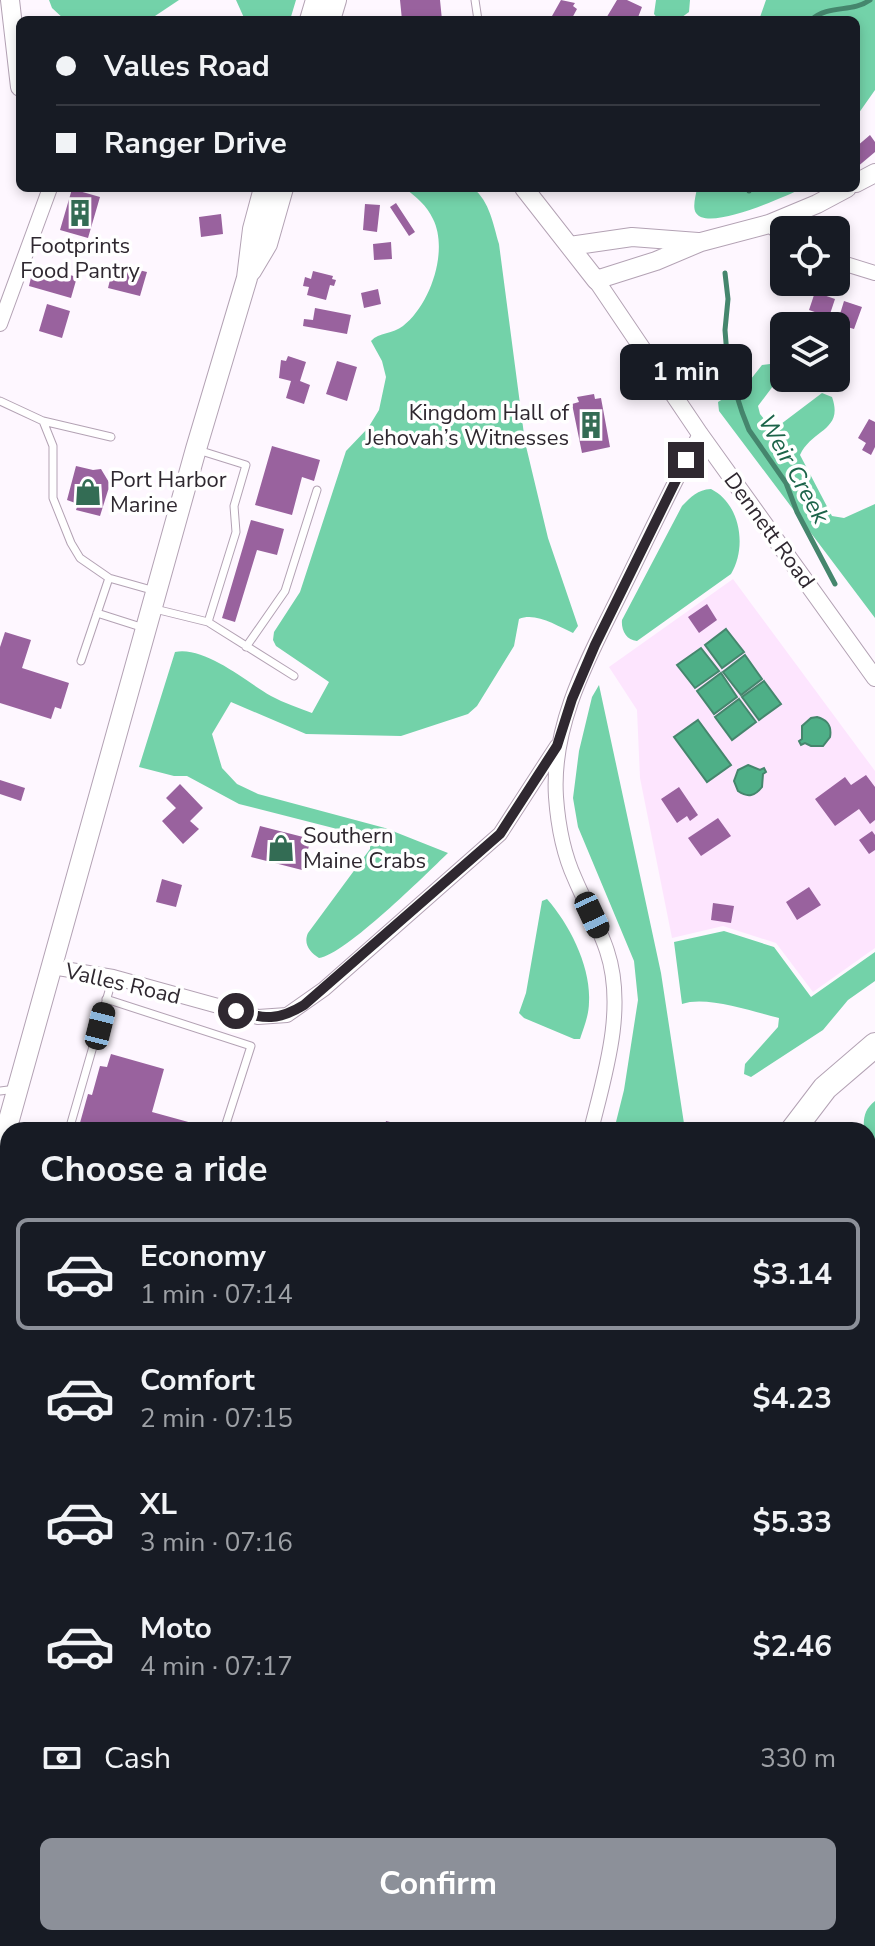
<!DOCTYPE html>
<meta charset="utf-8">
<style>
:root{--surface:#171b24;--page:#20242c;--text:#f1f3f6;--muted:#9ea1a6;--line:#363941;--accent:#8c9099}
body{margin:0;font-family:"Nunito Sans",sans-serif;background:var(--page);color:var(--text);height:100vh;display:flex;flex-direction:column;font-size:30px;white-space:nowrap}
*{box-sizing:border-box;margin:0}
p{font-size:26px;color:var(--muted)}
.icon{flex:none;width:44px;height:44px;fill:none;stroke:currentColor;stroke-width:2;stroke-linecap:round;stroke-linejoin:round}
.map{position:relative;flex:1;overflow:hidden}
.sheet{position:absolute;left:0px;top:1122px;width:876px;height:824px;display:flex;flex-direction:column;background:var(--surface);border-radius:24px 24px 0 0;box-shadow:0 4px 12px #0003}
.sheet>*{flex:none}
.top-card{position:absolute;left:16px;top:16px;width:844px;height:176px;border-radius:12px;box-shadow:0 4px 12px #0003;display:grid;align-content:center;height:176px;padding:0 40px;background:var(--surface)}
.tools{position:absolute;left:770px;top:216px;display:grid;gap:16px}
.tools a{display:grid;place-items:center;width:80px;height:80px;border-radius:12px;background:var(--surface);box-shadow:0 4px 12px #0003;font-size:40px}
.end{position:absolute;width:36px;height:36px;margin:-18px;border:10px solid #2f2830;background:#fff;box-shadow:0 0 0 4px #fff}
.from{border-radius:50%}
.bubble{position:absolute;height:56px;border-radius:12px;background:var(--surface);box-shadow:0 4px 12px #0003;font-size:26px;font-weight:700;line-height:56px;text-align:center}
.car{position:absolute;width:24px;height:48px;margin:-24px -12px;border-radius:10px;box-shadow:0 0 6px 2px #0007;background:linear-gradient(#222 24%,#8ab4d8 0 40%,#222 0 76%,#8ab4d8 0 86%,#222 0)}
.top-card b{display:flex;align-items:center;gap:28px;height:76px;font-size:30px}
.top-card b+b{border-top:2px solid var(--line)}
.top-card i{width:20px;height:20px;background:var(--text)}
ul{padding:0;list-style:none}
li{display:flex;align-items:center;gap:24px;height:112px;margin:0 16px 12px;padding:0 24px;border:4px solid transparent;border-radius:12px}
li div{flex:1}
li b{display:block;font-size:30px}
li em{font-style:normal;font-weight:700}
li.on{border-color:var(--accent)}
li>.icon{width:72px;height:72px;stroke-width:1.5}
h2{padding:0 40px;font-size:36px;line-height:96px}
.pay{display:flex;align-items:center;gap:20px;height:88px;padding:0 40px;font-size:30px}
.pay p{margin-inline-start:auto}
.button{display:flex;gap:16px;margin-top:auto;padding:16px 40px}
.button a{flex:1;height:92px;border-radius:12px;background:var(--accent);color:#fff;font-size:32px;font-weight:700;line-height:92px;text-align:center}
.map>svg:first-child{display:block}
.built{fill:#fde5fe}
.forest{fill:#73d2a9}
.water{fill:#4eaf87;stroke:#45866d;stroke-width:2}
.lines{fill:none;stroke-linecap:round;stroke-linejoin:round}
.stream{stroke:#45866d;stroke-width:5}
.building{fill:#99629e}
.service-casing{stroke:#b3a2b4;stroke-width:9}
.minor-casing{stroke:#b3a2b4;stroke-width:16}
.tertiary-casing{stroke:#b3a2b4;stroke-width:18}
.secondary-casing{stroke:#b3a2b4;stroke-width:20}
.primary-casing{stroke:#b3a2b4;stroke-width:22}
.motorway-casing{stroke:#b3a2b4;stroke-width:26}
.service{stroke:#fff;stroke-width:7}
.minor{stroke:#fff;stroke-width:14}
.tertiary{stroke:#fff;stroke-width:16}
.secondary{stroke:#fff;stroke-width:18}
.primary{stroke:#fff;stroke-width:20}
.motorway{stroke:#fff;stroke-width:24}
.route{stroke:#2f2830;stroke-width:10}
.labels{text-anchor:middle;stroke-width:7;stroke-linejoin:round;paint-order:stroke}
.poi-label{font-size:22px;fill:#2f2830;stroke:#fff;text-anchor:start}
.street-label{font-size:22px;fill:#2f2830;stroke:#fff}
.water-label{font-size:24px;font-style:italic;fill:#1c6449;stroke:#fff}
</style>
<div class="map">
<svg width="875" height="1946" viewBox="0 0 875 1946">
<rect width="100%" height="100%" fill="#fef7ff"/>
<!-- built -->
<path class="built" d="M733,579L875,771V948L813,992L776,943L723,926L672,938L640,778L637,710L609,667Z
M427,1938H769L766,1946H425Z"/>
<!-- forest -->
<path class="forest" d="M49,0H179L149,20H65L52,8Z
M236,0H296L290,20H245Z
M656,0H690L689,12L678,20H659L654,14Z
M766,0H875V90L856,117V20H759Z
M404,188H473C490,202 493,224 499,244L525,442L548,538L578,626L573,633C557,626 536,612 519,619L514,646L477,706L468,714L401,736L306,734L231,702L212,734L222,768L237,784L258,794L385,828L448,853C425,875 346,954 319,958C310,952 303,944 308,933L370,849V842L366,837L345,831L239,804L187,776H174L139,767L175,652C205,646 245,681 271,696C284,703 299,708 312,713L329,682L276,646L273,640L274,632L300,592L346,451L368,428L379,410L386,377L382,361L371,341C379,332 393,334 403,326C430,305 449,251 433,219C427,206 416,196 404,188Z
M697,188H803C786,196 708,232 696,213C692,207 696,195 697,188Z
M770,364L779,378L758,406L760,414L768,424H781L822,393L832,397C844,431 812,429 800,455L832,516L844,518L875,504V618L719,411L718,402L747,384L762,365Z
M711,489C741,504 747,548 731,574L637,641C626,640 621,630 622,620L682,506C692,496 697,490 711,489Z
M599,685L661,973L685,1130H614L624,1090L638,1000L634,961L578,827L573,798L579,751L592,697Z
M547,899C570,925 591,967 589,1002C589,1015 584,1027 580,1039H574L524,1018L519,1013L526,993L542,901Z
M724,931L774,947L811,997L875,952V981L848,1000L823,1030L751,1077L744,1074L745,1064L778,1027L779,1018C754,1012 706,995 682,1004L674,942Z
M875,1101V1374L868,1372V1130H864C863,1117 865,1109 875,1101Z
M868,1442L875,1445V1778L868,1794Z
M0,1463L8,1465V1595L0,1594Z"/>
<!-- water -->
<path class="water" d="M726,629L744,652L722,668L705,645Z
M701,648L719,671L695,688L677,665Z
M745,655L762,679L741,695L723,672Z
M721,673L737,697L714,714L697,691Z
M764,681L781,704L759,720L742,697Z
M739,699L756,722L732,740L715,717Z
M817,717C828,720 832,726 830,737L823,746H811L805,743L801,745L799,741L802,739V726L811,718Z
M698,720L731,765L707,782L674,737Z
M748,765L760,770L764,768L766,772L763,774L762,787C755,796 748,798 738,791L734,781L738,770Z"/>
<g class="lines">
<!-- stream -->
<path class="stream" d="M811,20C829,4 852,13 870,0
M749,191V188
M725,273L728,299L725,330L728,368L742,412L749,430L786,483L797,512L835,584"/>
</g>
<!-- building -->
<path class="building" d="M400,0H440L442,20H402Z
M561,0L575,3L573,6L577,9L571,20H559L552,16Z
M617,0H627L642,7L637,20L623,18L622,20H605Z
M870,135L875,142V152L856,168V147Z
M72,189L100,197L88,238L60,230Z
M396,203L415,232L409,236L390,207Z
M365,204L380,205L377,232L363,230Z
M221,214L223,234L201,237L199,217Z
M391,242L392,259L374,260L373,244Z
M114,264L147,272L140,296L108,288Z
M34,265L77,277L71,298L29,286Z
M313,271L333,276L332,279L336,280L334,286L330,285L326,300L307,295L309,287L303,286L305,277L311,279Z
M378,289L381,304L364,308L361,293Z
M815,292L835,299L829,317L809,310Z
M844,301L862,307L854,329L837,324Z
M47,304L70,311L62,338L39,331Z
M315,308L351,315L347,334L303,326L304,319L313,320Z
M288,356L306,362L300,381L310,385L304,404L286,398L291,381L279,378L281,360L286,361Z
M337,361L357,367L347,401L326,394Z
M594,394L595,399L601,398L610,447L582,453L572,404L579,402L577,397Z
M869,419L875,422V447L871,455L862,450L866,443L858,438Z
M272,446L320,460L314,481L302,477L292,515L255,505Z
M76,466L93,470L101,469L110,484L100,516L76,510L78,504L67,500Z
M251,520L284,529L277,555L257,550L235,622L222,618Z
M707,604L717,620L699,633L688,617Z
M5,632L31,640L22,668L69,683L61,709L55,707L51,719L0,703V647Z
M866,775L875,787V820L870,824L859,809L835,826L815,799L845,777L851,785Z
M0,780L25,788L21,801L0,794Z
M180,784L203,808L190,821L199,829L183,844L162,821L176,808L166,798Z
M679,787L698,815L690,821L687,816L677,823L661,799Z
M718,818L731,836L701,856L688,838Z
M260,826L311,839L302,870L251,857Z
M872,831L875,835V850L869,854L859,840Z
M162,879L182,885L176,907L156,902Z
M809,887L821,905L797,920L786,902Z
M713,903L734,906L731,923L711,920Z
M111,1054L164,1069L152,1112L192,1123L190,1130H78L88,1094L92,1095L100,1066L107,1067Z
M386,1121L419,1129L418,1130H384Z
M1,1935L8,1938H86L113,1944L114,1938H167L189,1945L0,1946Z"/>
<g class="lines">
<!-- service casing -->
<g class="service-casing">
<path id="service" d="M475,0L478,20
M0,401L43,421L53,446V498L71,543L80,558L109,578L155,591
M43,421L111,437
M155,609L208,622L236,532L234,506L246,465L198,450
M97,613L144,628
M208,622L294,676
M246,647L285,591L317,490
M81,661L109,578
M106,999L251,1046L224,1130
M0,1091L16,1089
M69,1130L113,977
M0,1197L8,1199
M1,1279L8,1291
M0,1364L8,1351
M0,1372L8,1366
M0,1621L8,1623
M0,1713L8,1682
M231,1938L271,1946
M282,1946L285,1938"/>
</g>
<!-- minor casing -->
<g class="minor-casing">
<path id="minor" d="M769,224L784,238
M836,261L875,273
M0,324L50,188
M52,967L113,977L258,1017L287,1015L324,989L500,834L557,746
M591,1130C605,1074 626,1008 607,951C599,926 585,903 575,879C563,853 558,825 556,797C551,721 592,652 624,586C649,535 673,484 700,434
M0,1796L8,1797
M387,1946L389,1938"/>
</g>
<!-- tertiary casing -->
<g class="tertiary-casing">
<path id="tertiary" d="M596,280L700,434L875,678"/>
</g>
<!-- secondary casing -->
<g class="secondary-casing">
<path id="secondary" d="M10,0L20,87
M856,183L875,173
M524,188L596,280L656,261L701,242L769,224L817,204L847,188
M570,246L632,237L698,242"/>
</g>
<!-- primary casing -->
<g class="primary-casing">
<path id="primary" d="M310,20L316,0
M330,20L336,0
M251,271L267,244L283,188
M0,1152L196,449L247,278L253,229L264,188"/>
</g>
<!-- motorway casing -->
<g class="motorway-casing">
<path id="motorway" d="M793,1130L825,1088L875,1045
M868,1406L875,1409
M868,1929L875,1913"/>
</g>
<!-- service -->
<use href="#service" class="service"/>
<!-- minor -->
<use href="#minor" class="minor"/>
<!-- tertiary -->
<use href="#tertiary" class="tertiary"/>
<!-- secondary -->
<use href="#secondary" class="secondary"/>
<!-- primary -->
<use href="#primary" class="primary"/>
<!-- motorway -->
<use href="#motorway" class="motorway"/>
</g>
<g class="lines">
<!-- route -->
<path class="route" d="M236,1011C265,1019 278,1021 304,1005L500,834L557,746L572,699L595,645L686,460"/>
</g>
<!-- icons -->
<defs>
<g id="building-bare" transform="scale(2.16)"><path d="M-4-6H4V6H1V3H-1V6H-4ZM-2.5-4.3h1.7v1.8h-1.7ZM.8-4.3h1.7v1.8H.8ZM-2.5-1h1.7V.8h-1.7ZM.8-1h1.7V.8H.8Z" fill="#336c54" stroke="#fff" stroke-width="2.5" paint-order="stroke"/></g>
<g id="shop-bare" transform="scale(2.16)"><path d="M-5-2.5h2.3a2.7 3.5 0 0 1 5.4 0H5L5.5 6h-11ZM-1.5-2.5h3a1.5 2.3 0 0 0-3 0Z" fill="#336c54" stroke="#fff" stroke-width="2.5" paint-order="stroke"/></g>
</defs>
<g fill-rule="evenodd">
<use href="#building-bare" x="80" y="213"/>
<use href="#building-bare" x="591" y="425"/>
<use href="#shop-bare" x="88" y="492"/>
<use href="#shop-bare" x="281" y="848"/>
</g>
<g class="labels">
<!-- poi labels -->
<g class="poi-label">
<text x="80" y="253" text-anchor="middle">Footprints<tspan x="80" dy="25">Food Pantry</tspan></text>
<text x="569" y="420" text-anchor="end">Kingdom Hall of<tspan x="569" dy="25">Jehovah’s Witnesses</tspan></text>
<text x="110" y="487">Port Harbor<tspan x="110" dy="25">Marine</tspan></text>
<text x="303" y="843">Southern<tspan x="303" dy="25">Maine Crabs</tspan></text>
</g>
<!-- street labels -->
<g class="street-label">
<text transform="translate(770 530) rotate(54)" y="8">Dennett Road</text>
<text transform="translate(123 983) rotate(13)" y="8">Valles Road</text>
</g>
<!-- water labels -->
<g class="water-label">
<text transform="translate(794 469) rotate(61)" y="8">Weir Creek</text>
</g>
</g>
</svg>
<div class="tools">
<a><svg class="icon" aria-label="locate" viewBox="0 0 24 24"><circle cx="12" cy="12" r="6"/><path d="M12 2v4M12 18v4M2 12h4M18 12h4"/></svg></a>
<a><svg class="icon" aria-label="layers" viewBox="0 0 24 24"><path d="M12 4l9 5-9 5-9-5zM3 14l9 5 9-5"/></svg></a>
</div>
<i class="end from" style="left:236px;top:1011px"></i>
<i class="end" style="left:686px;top:460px"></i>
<div class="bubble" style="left:620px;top:344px;width:132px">1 min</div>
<i class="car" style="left:592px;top:915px;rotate:155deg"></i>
<i class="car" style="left:100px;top:1026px;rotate:14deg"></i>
<div class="top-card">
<b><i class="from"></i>Valles Road</b>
<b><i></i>Ranger Drive</b>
</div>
<section class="sheet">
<h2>Choose a ride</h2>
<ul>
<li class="on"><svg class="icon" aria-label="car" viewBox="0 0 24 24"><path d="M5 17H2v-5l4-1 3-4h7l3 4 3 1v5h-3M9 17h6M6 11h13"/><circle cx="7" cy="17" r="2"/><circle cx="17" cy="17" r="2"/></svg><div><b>Economy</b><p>1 min · 07:14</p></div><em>$3.14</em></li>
<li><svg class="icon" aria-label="car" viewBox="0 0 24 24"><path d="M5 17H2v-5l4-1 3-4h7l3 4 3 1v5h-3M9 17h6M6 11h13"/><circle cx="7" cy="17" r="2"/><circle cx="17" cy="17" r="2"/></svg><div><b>Comfort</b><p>2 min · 07:15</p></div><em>$4.23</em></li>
<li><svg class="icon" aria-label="car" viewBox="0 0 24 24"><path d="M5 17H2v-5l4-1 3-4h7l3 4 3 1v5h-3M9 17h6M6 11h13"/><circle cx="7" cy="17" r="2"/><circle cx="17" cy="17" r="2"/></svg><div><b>XL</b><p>3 min · 07:16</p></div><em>$5.33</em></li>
<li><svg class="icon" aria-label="car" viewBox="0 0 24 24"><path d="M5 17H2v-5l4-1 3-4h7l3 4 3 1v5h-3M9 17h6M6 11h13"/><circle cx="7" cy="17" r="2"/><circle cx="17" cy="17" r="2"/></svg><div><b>Moto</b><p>4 min · 07:17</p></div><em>$2.46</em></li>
</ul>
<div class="pay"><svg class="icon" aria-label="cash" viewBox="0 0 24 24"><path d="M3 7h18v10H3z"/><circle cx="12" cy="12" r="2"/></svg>Cash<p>330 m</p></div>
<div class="button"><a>Confirm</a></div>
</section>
</div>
